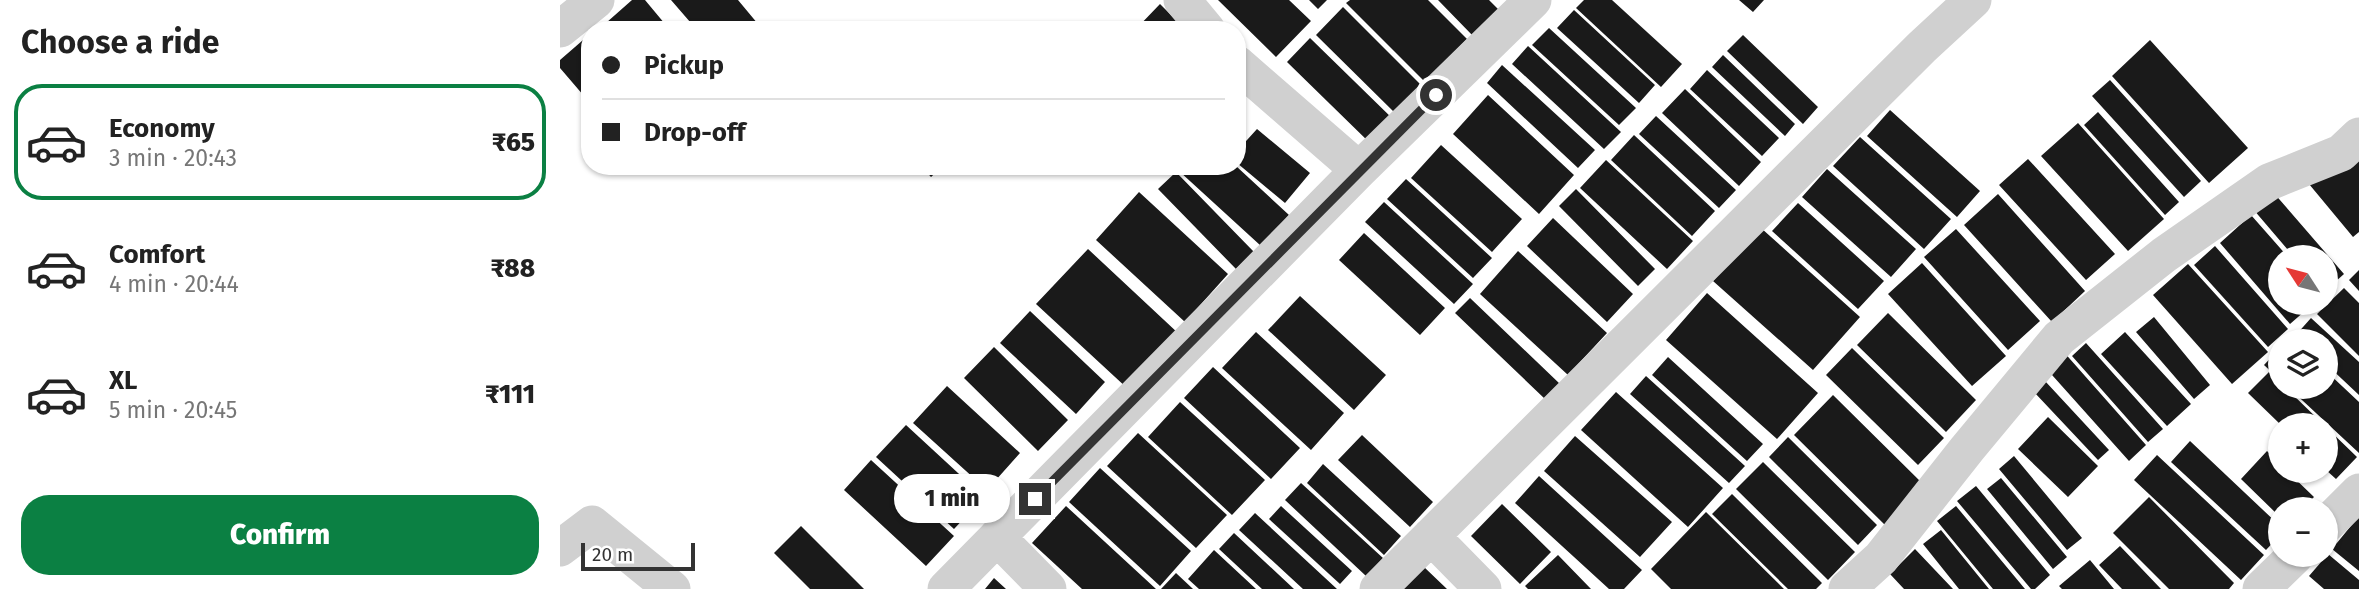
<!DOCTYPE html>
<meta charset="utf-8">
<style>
:root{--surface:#fff;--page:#f2f2f2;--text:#222;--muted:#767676;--line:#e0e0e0;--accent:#0b8043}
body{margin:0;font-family:"Fira Sans",sans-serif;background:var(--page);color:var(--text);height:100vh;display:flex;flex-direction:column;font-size:26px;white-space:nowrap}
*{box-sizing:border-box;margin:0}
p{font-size:23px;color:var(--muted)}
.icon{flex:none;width:38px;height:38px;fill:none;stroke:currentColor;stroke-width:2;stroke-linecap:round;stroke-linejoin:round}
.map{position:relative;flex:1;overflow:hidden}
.details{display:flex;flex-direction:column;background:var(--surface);width:560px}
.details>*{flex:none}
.banner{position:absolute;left:21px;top:21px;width:665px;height:154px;border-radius:28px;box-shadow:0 2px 5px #0004;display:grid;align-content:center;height:154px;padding:0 21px;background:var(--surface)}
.needle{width:46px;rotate:306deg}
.buttons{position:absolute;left:1708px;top:245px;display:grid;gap:14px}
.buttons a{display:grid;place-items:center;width:70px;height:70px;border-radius:50%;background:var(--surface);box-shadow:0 2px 5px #0004;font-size:35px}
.scale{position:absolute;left:21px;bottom:18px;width:114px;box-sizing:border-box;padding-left:7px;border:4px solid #333;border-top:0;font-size:19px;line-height:24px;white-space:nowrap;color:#333;-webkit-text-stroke:5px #fff;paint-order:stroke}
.end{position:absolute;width:32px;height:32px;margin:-16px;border:9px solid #333;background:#fff;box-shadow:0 0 0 4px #fff}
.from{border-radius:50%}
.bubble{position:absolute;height:49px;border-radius:24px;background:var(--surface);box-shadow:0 2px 5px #0004;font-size:23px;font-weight:800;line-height:49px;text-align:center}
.banner b{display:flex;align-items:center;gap:24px;height:66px;font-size:26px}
.banner b+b{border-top:2px solid var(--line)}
.banner i{width:18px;height:18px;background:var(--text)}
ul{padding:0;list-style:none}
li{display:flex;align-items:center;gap:21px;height:116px;margin:0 14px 10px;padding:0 7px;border:4px solid transparent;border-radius:28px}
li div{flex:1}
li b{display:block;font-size:26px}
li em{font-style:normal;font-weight:800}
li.on{border-color:var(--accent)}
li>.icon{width:63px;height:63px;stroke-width:1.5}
h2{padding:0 21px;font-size:32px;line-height:84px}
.primary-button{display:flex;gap:14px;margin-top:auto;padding:14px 21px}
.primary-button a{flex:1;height:80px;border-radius:28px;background:var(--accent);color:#fff;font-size:28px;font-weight:800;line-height:80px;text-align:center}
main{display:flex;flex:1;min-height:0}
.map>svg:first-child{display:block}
.building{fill:#1a1a1a}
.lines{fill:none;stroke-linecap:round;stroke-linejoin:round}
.minor{stroke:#d0d0d0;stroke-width:37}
.route{stroke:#333;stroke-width:9}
</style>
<main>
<section class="details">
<h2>Choose a ride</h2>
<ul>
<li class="on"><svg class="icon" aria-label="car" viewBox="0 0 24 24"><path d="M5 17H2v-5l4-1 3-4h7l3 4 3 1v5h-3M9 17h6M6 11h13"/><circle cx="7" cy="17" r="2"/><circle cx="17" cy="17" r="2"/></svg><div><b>Economy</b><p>3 min · 20:43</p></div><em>₹65</em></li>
<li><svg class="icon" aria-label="car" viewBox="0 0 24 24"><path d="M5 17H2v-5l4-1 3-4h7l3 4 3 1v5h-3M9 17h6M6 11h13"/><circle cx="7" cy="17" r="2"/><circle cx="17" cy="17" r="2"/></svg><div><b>Comfort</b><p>4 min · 20:44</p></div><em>₹88</em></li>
<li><svg class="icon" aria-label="car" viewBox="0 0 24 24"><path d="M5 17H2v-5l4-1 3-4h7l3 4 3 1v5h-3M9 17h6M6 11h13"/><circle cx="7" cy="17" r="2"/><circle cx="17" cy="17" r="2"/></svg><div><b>XL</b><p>5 min · 20:45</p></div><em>₹111</em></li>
</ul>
<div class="primary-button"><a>Confirm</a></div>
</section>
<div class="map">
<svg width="1799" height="589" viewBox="0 0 1799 589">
<rect width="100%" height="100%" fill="#fff"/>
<!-- building -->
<path class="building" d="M72,0H85L110,30H38Z
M111,0H178L203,30H137Z
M658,0H729L751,21L716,57Z
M749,0H767L758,9Z
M790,0H868L907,39L865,82L786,3Z
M878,0H929L939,10L913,36Z
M1024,0H1052L1122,64L1101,87L1016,8Z
M1179,0H1204L1193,12Z
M600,4L626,30H575Z
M783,7L862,86L835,113L756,35Z
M1014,10L1095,85L1079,103L997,28Z
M989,28L1076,108L1059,125L972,45Z
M30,34V103L0,68V60Z
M1183,35L1258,107L1243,124L1167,51Z
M750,38L836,122L813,146L727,62Z
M1590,40L1688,148L1649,183L1552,76Z
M968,46L1061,132L1044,149L952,64Z
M1163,55L1235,124L1225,136L1152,67Z
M942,65L1035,150L1018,168L927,83Z
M1147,70L1219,138L1202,156L1130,89Z
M1550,80L1641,181L1624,197L1532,96Z
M1125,89L1201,162L1179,186L1102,113Z
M928,95L1014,175L979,214L893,134Z
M1330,110L1420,191L1397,217L1307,136Z
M1538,112L1619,202L1605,215L1524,125Z
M1096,116L1176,190L1159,208L1079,134Z
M1518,123L1604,219L1568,251L1481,156Z
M697,129L750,173L725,203L677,163V151Z
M1074,135L1155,211L1132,236L1051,160Z
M1300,137L1391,219L1364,249L1273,166Z
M881,145L962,219L932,252L851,178Z
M1799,151V232L1793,237L1749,184Z
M1468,159L1555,254L1526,280L1439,185Z
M1046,160L1133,241L1107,269L1020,188Z
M361,166H383L371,177Z
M587,166H603L595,174Z
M623,166H676L729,215L701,246L619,171Z
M1267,169L1356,249L1331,277L1242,197Z
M616,172L694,252L676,269L598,189Z
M846,179L932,258L913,278L827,199Z
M1016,189L1095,269L1078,286L999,206Z
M579,192L668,274L625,322L536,240Z
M1713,192L1784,274L1766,290V257H1734L1693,209Z
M1438,194L1525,291L1492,322L1404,225Z
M824,202L913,284L894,304L805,222Z
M1238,203L1324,281L1298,309L1212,231Z
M1691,215L1728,257H1720V303H1754L1730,324L1660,243Z
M993,218L1073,294L1047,322L967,246Z
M1201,228L1300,317L1253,370L1153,281Z
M1396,229L1480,321L1448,350L1364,257Z
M804,233L885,308L860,335L779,260Z
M1655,246L1728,329L1708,347L1634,265Z
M528,249L619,334L568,389L476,304Z
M958,251L1047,333L1008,375L920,294Z
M1362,263L1446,356L1412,386L1328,294Z
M1628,264L1708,352L1672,384L1593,295Z
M1799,270V291L1789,280Z
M1784,288L1799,303V356L1757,314Z
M1147,293L1258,393L1217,439L1106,340Z
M740,296L826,375L794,410L708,330Z
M910,298L1000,384L985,399L895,313Z
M470,311L545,382L516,414L440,343Z
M1328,313L1416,400L1386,432L1297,345Z
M1594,317L1650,385L1634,399L1576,332Z
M1751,318L1799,362V395L1766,364V341H1741L1735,336Z
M696,332L784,413L751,450L662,368Z
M1565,332L1631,404L1607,426L1541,354Z
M1526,343L1603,429L1588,442L1512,356Z
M434,347L508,420L478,451L404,378Z
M1292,348L1384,438L1358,465L1266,375Z
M1720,348V380L1704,365Z
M1502,350L1586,445L1569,461L1484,366Z
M1108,357L1203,444L1187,461L1092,375Z
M653,367L740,448L711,479L624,398Z
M1766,371L1799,402V453L1728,387H1766Z
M1709,372L1720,382V387H1725L1764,425H1721L1688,393Z
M1086,376L1185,466L1169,483L1070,394Z
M1485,381L1549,450L1538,460L1474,392Z
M387,386L460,453L427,490L353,423Z
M1056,392L1163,488L1128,527L1021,430Z
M1273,395L1364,485L1325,525L1234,435Z
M620,402L705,480L672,515L588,437Z
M1488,417L1538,466L1508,497L1458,449Z
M346,425L424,497L394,529L316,457Z
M1766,427L1797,457L1776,479L1766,470Z
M578,433L667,515L636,548L547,466Z
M802,435L873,502L850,527L778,460Z
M1015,436L1112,522L1080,557L984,471Z
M1228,437L1317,525L1298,545L1209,457Z
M1630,441L1720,526V535L1706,550L1611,462Z
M1707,451L1720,464V471H1727L1754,497L1742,509H1720V517L1681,479Z
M1597,455L1704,555L1681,580L1574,480Z
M1454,456L1522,538L1507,550L1439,469Z
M311,460L394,536L366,566L284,490Z
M1203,462L1295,552L1268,580L1176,489Z
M763,464L841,536L824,555L747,483Z
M540,468L631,551L600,586L509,502Z
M979,476L1082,570L1064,589H1049L955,503Z
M1441,478L1507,557L1493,569L1427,489Z
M741,483L823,558L806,576L725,500Z
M1416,486L1490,575L1475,589H1471L1397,501Z
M1172,494L1262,583L1256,589H1228L1152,514Z
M1589,497L1674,583L1669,589H1609L1553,533Z
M942,504L991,552L960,584L911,536Z
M506,506L596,589H522L472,543Z
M721,506L792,571L780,584L709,519Z
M1396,506L1465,589H1433L1377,521Z
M1146,512L1224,589H1111L1091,569Z
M695,513L777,589H743L679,530Z
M1799,516V571L1772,549Z
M241,526L304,589H250L214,553Z
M1381,530L1429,589H1399L1363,544Z
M674,533L734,589H702L659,549Z
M1560,546L1601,589H1562L1539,565Z
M1355,549L1393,589H1344L1330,574Z
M654,550L696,589H639L628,579Z
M1768,554L1799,580V589H1764L1749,576Z
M998,555L1031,589H968L965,586Z
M1530,560L1554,589H1502L1499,586Z
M864,567L887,589H843Z
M616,573L633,589H601Z
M434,578L446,589H425Z"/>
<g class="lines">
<!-- minor -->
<path class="minor" d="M622,0L647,30
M0,29L36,0
M677,64L799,170
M1766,525L1799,492
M871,536L923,589
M437,537L488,589
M0,548L32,524L112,589
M386,589L799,170L973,0
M818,589L1362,47L1413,0
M1287,589L1321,558L1407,449L1499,338L1604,255L1709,182L1781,153L1799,136
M1701,589L1736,555"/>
</g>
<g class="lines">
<!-- route -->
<path class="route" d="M475,499L876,95"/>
</g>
</svg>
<div class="buttons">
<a><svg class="needle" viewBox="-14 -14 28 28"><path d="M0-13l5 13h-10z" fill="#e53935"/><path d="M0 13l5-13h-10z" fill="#767676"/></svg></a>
<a><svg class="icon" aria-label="layers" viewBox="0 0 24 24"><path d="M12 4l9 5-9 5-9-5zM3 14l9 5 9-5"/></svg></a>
<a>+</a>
<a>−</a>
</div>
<div class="scale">20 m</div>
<i class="end from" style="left:876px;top:95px"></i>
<i class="end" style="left:475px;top:499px"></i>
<div class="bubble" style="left:334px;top:474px;width:116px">1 min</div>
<div class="banner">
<b><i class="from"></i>Pickup</b>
<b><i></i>Drop-off</b>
</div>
</div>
</main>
